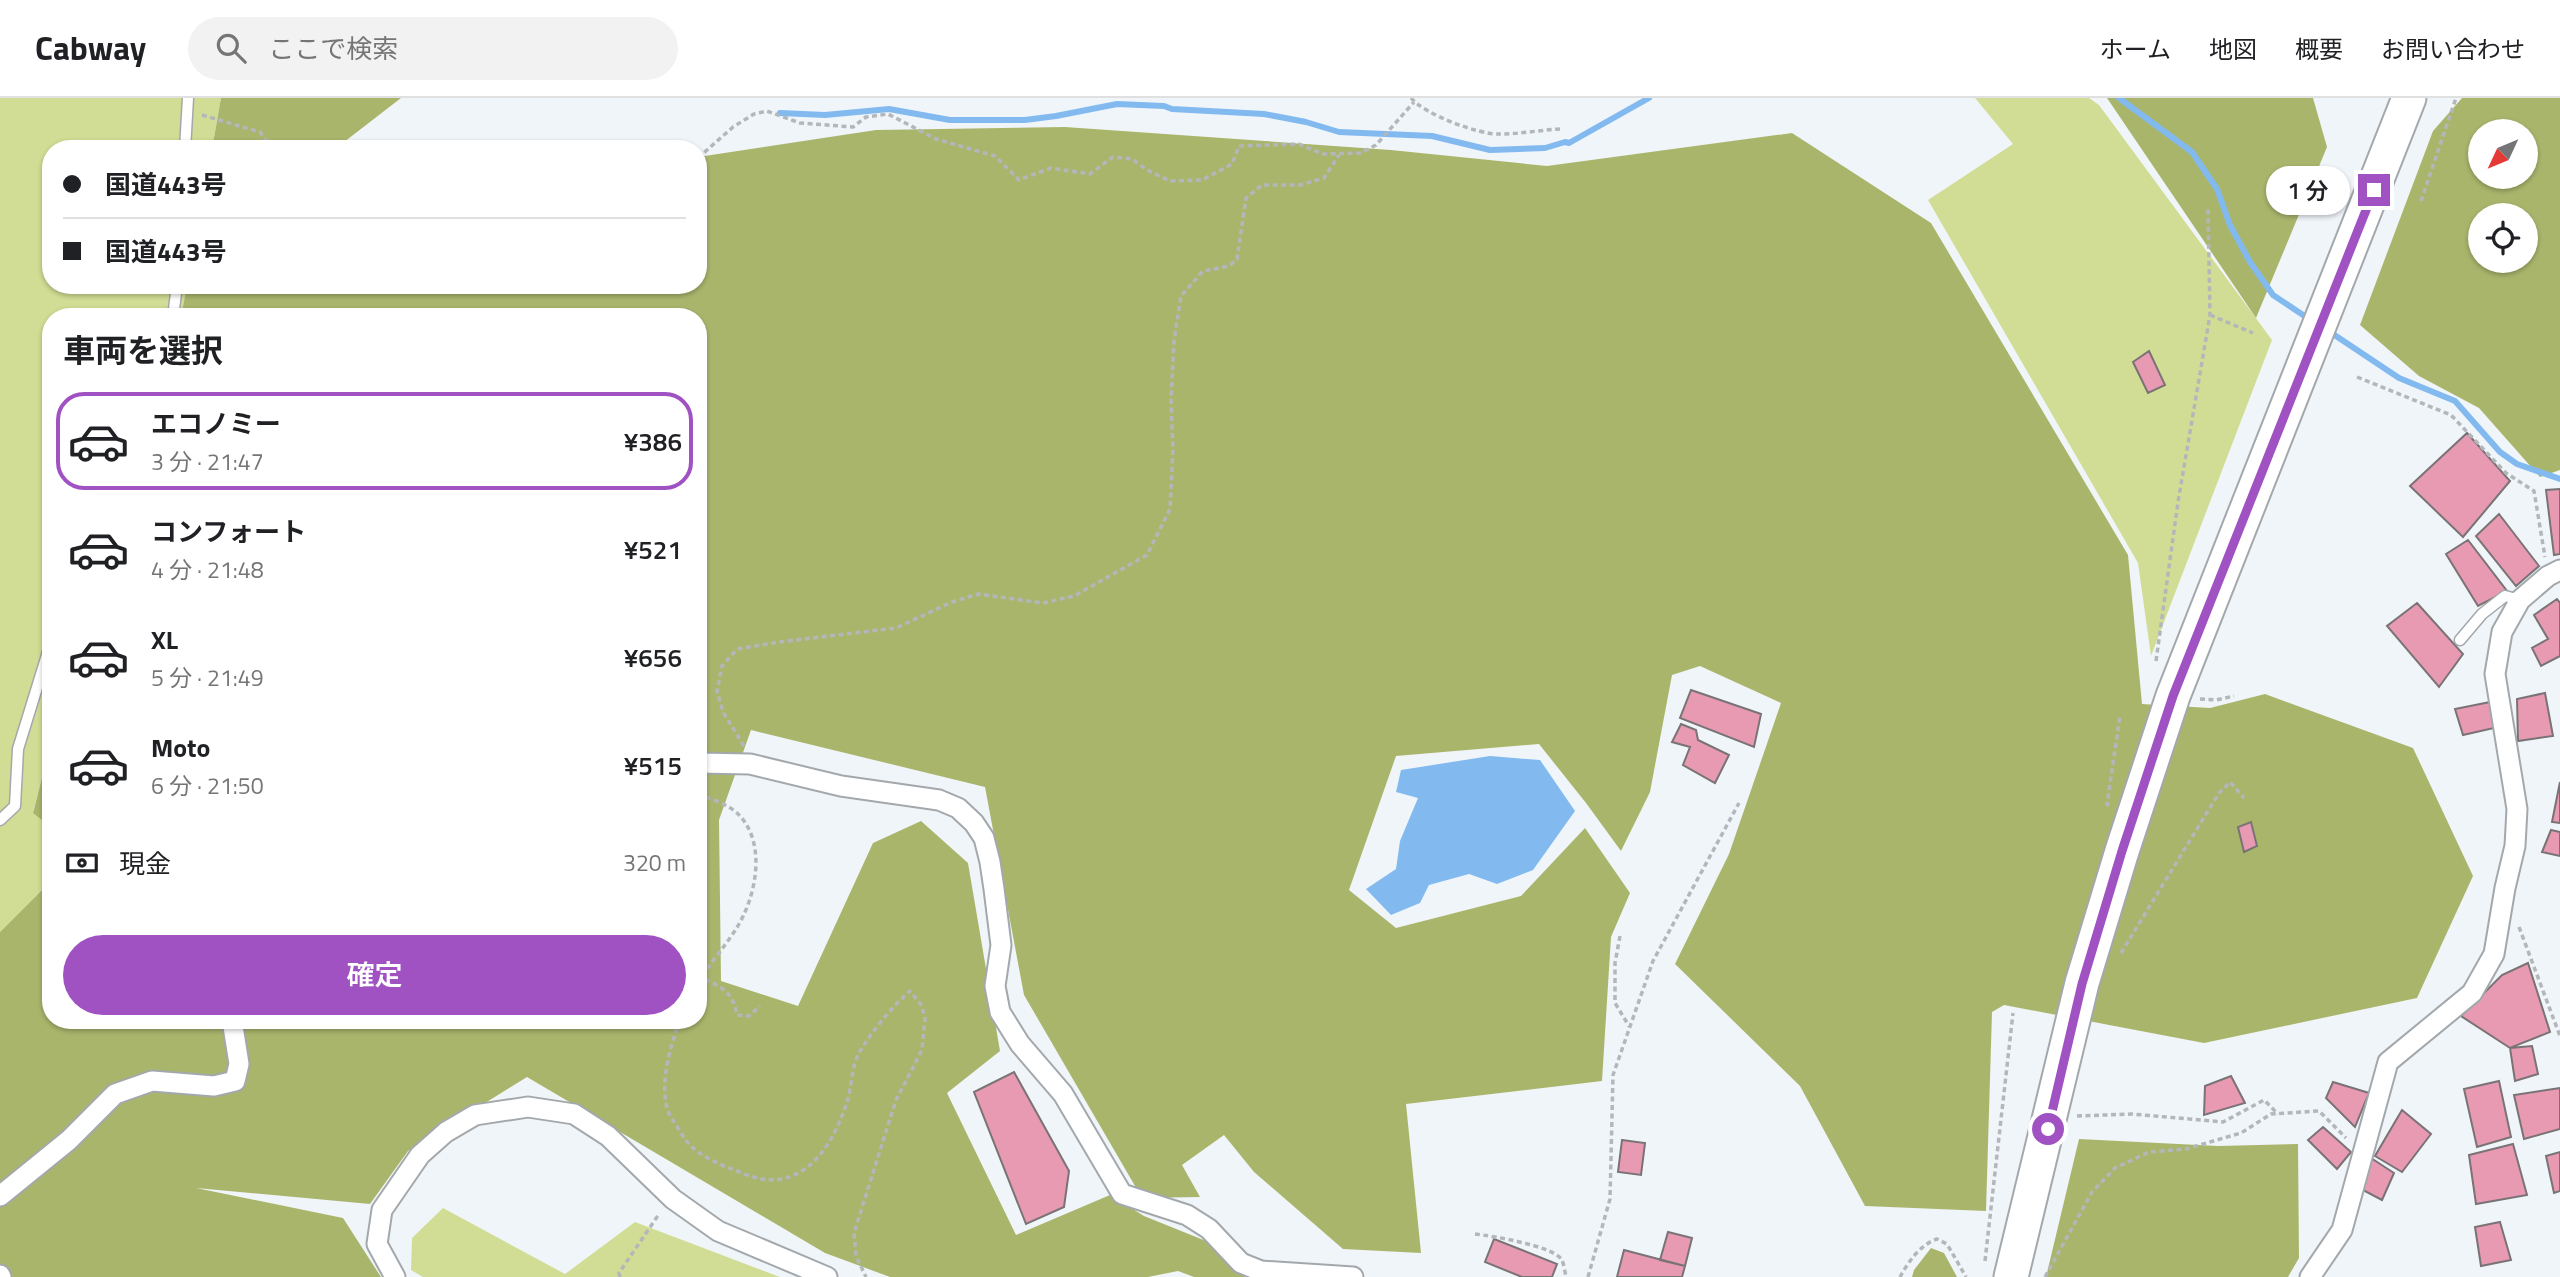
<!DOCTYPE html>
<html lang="ja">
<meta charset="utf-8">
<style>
:root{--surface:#fff;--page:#f2f2f2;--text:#202124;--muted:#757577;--line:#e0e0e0;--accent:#a052c3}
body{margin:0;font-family:"Titillium Web","Noto Sans JP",sans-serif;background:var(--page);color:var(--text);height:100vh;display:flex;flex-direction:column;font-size:26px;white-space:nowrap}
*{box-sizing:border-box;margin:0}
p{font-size:23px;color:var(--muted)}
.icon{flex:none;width:38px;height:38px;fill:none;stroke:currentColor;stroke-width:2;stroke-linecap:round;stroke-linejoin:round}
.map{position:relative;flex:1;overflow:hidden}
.sheet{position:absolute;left:42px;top:210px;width:665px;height:721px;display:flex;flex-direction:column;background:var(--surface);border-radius:28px;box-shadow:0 2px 5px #0004}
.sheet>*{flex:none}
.banner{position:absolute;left:42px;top:42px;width:665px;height:154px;border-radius:28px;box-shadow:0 2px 5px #0004;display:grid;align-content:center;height:154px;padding:0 21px;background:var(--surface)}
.needle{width:46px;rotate:226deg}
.tools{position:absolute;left:2468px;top:21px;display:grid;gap:14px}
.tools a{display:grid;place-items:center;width:70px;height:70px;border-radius:50%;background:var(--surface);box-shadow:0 2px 5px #0004;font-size:35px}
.end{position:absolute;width:32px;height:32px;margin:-16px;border:9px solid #a052c3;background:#fff;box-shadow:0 0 0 4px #fff}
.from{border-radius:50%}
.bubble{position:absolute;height:49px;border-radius:24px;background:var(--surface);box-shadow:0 2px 5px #0004;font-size:23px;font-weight:600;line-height:49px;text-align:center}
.banner b{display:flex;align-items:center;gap:24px;height:66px;font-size:26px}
.banner b+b{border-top:2px solid var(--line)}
.banner i{width:18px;height:18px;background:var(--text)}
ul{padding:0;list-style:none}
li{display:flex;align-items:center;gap:21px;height:98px;margin:0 14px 10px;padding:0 7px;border:4px solid transparent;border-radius:28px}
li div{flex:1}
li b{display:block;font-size:26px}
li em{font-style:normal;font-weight:600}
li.selected{border-color:var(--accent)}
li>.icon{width:63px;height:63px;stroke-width:1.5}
h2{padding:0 21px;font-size:32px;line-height:84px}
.pay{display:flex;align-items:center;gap:18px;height:77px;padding:0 21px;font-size:26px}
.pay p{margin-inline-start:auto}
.action{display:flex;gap:14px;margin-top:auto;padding:14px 21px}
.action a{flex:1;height:80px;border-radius:42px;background:var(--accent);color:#fff;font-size:28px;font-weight:600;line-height:80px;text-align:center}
header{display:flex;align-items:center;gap:42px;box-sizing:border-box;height:98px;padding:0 35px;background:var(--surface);border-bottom:2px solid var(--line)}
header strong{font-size:33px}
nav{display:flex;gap:38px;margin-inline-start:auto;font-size:24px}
.search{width:490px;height:63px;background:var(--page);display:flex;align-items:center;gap:18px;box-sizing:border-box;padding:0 24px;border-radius:38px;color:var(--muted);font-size:26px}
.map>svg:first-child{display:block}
.green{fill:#d1dd94}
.forest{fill:#aab56c;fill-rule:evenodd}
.water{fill:#82baf0}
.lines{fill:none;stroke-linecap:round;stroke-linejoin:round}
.stream{stroke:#82baf0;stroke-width:6}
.building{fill:#e89ab3;stroke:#7a7375;stroke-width:2}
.service-casing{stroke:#a3a8ac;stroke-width:13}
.minor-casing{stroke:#a3a8ac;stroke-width:23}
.trunk-casing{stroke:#a3a8ac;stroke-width:37}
.path{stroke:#b3b7ba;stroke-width:3.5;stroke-dasharray:5 3.5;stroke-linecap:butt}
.service{stroke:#fff;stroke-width:10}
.minor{stroke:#fff;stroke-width:19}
.trunk{stroke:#fff;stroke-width:33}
.route{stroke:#a052c3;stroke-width:9}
</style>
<header>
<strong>Cabway</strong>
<div class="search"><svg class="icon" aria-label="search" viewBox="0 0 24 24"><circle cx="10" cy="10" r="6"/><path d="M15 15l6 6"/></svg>ここで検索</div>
<nav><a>ホーム</a><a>地図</a><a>概要</a><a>お問い合わせ</a></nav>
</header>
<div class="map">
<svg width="2560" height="1179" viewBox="0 0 2560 1179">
<rect width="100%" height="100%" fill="#f0f5fa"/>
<!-- green -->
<path class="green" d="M0,0H221L212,51H51V187H187L181,219H51V644L33,714L51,729V783L0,834Z
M1975,0H2089L2099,7L2272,242L2151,558L2138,465L1928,102L2013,46Z
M443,1110L565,1176L635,1124L780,1179H423L411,1172L412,1140Z"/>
<!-- forest -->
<path class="forest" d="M221,0H401L335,51H212Z
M2107,0H2313L2327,49L2256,220Z
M2462,0H2560V372L2540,379L2479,310L2419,278L2360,227L2433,33ZM2480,33H2525V79H2480ZM2525,117V163H2480V117Z
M1065,29L1391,52L1547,68L1792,35L1931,125L2128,457L2142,606L2210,610L2265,596L2413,650L2473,778L2417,900L2204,945L2004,907L1992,914L1986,1113L1865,1108L1800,988L1675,866L1729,756L1781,605L1700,568L1672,577L1650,694L1621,753L1586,705L1539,646L1396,658L1349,792L1396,830L1521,798L1585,730L1630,795L1611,839L1602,983L1406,1006L1421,1155L1343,1151L1254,1074L1224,1037L1182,1067L1200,1099L1142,1100L1024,897L985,689L751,632L719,722L721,883L798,908L873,745L921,723L968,765L1000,953L947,995L1016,1137L1110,1097L1144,1118L1206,1143L1248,1179H1194L1178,1173L1148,1179H890L825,1155L527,979L408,1053L370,1106L196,1090L343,1120L381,1179H0V834L51,783V922H698V219H181L187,187H698V59L876,32Z
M51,644V729L33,715Z
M2079,1041L2218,1048L2298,1046L2299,1160L2288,1179H2046Z
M1931,1150L1944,1155L1957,1179H1912L1914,1172Z"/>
<!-- water -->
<path class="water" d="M1490,658L1540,662L1575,713L1533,772L1497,786L1469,776L1429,787L1420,805L1391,817L1366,791L1396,771L1400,743L1418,700L1396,694L1401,672Z"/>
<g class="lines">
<!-- stream -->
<path class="stream" d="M2119,0L2192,54L2217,91L2230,127L2250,164L2273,197L2312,223
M780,15L825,17L889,11L950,22H1025L1056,18L1117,6L1164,8L1172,11L1264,16L1306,24L1339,34L1432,38L1490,52L1545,50L1565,44L1569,45L1649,0
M2327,232L2399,280L2455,303L2500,354L2517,366L2560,381"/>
</g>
<!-- building -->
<path class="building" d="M2149,253L2165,287L2148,295L2133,264Z
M2467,335L2510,383L2463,439L2410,388Z
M2560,391V456L2554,457L2546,392Z
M2499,416L2539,468L2516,488L2476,438Z
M2468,442L2507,493L2478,508L2446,456Z
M2557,501L2560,505V558L2541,568L2532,550L2548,541L2534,517Z
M2417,505L2463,556L2439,589L2387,528Z
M1691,592L1761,616L1754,649L1680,620Z
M2545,595L2553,638L2518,643L2517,601Z
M2495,603L2494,630L2463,637L2455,611Z
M1681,626L1696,632L1698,642L1729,657L1715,685L1683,667L1690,649L1672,644Z
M2560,684V725L2552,724Z
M2251,724L2257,748L2244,754L2238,729Z
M2551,732L2560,734V758L2542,754Z
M2528,865L2550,934L2510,950L2461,918L2502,877Z
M2532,948L2538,976L2515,983L2510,950Z
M1014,974L1069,1073L1064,1109L1026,1126L974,994Z
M2231,978L2245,1005L2204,1017L2205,988Z
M2499,983L2511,1039L2477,1049L2464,991Z
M2333,984L2369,995L2355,1029L2326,1000Z
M2560,990V1031L2524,1041L2514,997Z
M2402,1012L2431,1036L2402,1074L2375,1058Z
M2323,1029L2351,1054L2337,1071L2308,1042Z
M1622,1042L1645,1045L1641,1077L1618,1074Z
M2513,1046L2527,1097L2476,1106L2469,1057Z
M2560,1054V1093L2554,1095L2546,1058Z
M2371,1060L2394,1075L2382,1102L2361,1091Z
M2500,1124L2511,1162L2481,1168L2475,1129Z
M1668,1134L1692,1140L1685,1168L1660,1162Z
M1494,1141L1557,1166L1552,1179H1522L1485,1164Z
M1624,1152L1685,1168L1682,1179H1617Z"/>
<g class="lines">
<!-- service casing -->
<g class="service-casing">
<path id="service" d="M185,51L188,0
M173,219L177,187
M2460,542L2482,516L2505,498L2520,502
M0,722L15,708L18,651L51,544"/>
</g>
<!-- minor casing -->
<g class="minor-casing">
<path id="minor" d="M698,665L750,666L841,688L939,702L958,710L974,725L984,740L990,764L994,791L1001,847L995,888L1000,914L1020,946L1063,996L1122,1096L1187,1117L1209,1131L1241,1165L1261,1173L1353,1179
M0,1098L69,1042L115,996L152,983L214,988L235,983L239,966L232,922
M0,1177L1,1179
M395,1179L377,1146L382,1112L420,1057L446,1034L475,1017L528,1009L574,1016L608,1038L673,1101L718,1133L827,1179
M2310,1179L2342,1132L2388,964L2472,895L2494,856L2505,790L2515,748L2517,711L2495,576L2502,534L2520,502L2548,478L2560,472"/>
</g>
<!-- trunk casing -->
<g class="trunk-casing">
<path id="trunk" d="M2011,1179L2082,885L2122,753L2173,598L2409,0"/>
</g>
<!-- path -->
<path class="path" d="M1411,0C1424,16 1479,37 1500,36C1520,36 1540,32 1560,31
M202,17L260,34L272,51
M504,51L516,45L522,51
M698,60L733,29L754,16L767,13L800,25L853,29L866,19L888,16L936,41L995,58L1019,82L1051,70L1090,76L1113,59L1132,61L1147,72L1170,83L1202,82L1232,66L1239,48L1299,46L1323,56L1361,55L1376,47L1414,4
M2421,103L2456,0
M2210,217L2253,235
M2357,279L2451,317L2506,375L2534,393L2545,459
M2156,563L2178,404L2210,217L2208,111
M2200,601L2216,602L2234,598
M744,648L723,614L717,593L722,568L737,551L779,544L896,530L952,504L978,496L1043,505L1074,498L1147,457L1170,411L1173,351L1171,303L1174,243L1181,198L1203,173L1229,168L1237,161L1246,100L1262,87H1300L1324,80L1339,57
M698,696C711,701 727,706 737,715C768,744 756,800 736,831C724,850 709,866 698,885
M2109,708L2107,706L2120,618
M2519,829L2560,938
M1620,838L1615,865V905L1629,928
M2121,855L2219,695L2230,684L2244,700
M698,877C720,890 732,890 737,917L749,918L760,908
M680,922C670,948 656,996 672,1021C678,1029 683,1040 690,1047C704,1061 724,1068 742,1075C797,1099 830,1055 846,1007C852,991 851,970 859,955C872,933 891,910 910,893L922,908L925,921L922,952L896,1002L854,1135L856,1158L866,1179
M2077,1018L2132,1016L2223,1024L2264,1002L2278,1016
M1475,1136C1492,1138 1554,1148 1562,1162C1564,1167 1565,1174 1566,1179
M1985,1163L2013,915
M620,1179L619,1175L659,1116
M1588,1179L1610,1101L1613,977L1653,863L1739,705
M1900,1179C1908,1164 1921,1146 1937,1141L1947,1146L1966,1179
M2045,1179L2092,1094L2115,1070L2149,1054L2186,1051L2241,1035L2271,1016L2319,1013L2346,1040"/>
<!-- service -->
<use href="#service" class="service"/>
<!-- minor -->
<use href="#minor" class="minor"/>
<!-- trunk -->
<use href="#trunk" class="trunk"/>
</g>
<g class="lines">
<!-- route -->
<path class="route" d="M2048,1031L2082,886L2122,753L2173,598L2374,92"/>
</g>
</svg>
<div class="tools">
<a><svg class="needle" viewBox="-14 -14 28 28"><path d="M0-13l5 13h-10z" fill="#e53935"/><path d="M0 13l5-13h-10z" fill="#757577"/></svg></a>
<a><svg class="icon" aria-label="locate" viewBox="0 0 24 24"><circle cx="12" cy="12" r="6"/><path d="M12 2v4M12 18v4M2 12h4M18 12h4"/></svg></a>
</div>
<i class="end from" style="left:2048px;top:1031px"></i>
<i class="end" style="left:2374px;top:92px"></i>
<div class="bubble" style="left:2266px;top:68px;width:84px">1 分</div>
<div class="banner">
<b><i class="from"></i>国道443号</b>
<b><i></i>国道443号</b>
</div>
<section class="sheet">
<h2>車両を選択</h2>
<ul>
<li class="selected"><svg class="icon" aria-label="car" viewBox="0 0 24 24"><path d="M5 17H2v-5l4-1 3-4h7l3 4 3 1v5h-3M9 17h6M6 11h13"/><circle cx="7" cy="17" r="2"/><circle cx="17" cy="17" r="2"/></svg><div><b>エコノミー</b><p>3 分 · 21:47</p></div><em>¥386</em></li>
<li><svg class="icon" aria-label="car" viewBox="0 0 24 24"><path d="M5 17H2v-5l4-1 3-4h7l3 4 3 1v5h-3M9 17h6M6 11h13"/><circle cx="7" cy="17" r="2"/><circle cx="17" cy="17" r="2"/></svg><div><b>コンフォート</b><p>4 分 · 21:48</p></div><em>¥521</em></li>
<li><svg class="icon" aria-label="car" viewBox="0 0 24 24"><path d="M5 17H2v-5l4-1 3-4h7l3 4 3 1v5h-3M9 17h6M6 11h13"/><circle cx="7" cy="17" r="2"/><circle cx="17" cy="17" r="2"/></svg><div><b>XL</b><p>5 分 · 21:49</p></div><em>¥656</em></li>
<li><svg class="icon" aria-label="car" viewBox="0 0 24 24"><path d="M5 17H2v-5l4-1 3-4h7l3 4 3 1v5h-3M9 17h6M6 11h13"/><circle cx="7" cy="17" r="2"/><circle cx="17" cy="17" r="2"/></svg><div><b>Moto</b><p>6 分 · 21:50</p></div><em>¥515</em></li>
</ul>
<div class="pay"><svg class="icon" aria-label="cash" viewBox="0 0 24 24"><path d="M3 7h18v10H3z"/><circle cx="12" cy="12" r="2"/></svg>現金<p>320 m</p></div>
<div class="action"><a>確定</a></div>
</section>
</div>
